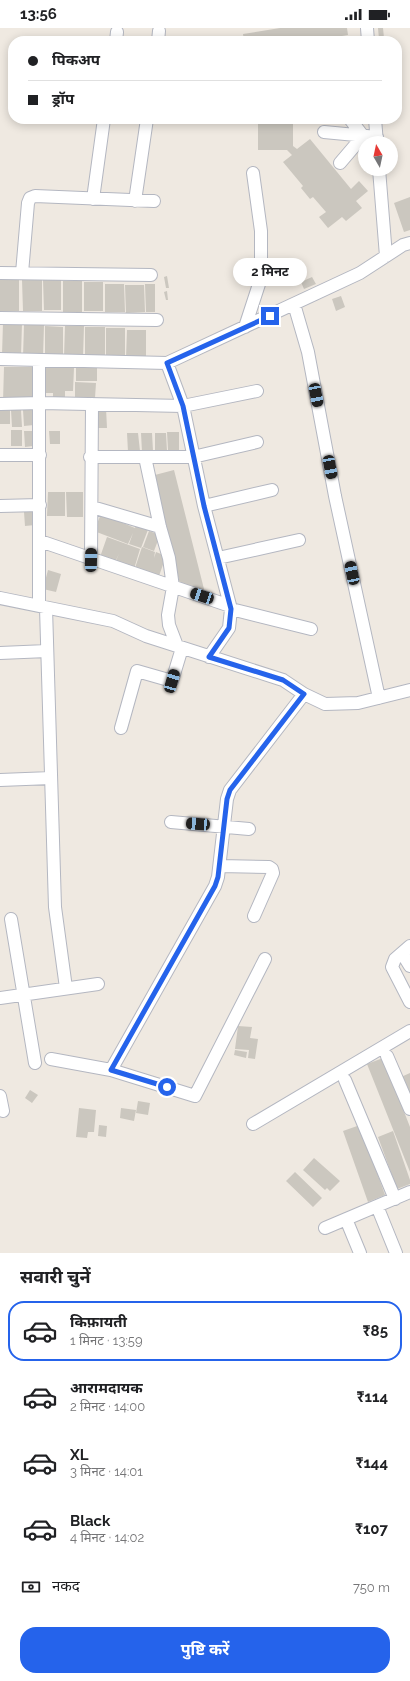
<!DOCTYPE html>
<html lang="hi">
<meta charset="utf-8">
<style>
:root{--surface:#fff;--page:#f6f6f6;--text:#202124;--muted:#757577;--line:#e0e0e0;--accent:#2563eb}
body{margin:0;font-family:Raleway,"Noto Sans Devanagari",sans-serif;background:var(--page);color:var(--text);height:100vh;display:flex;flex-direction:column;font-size:15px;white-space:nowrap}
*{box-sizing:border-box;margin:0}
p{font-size:13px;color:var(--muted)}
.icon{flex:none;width:22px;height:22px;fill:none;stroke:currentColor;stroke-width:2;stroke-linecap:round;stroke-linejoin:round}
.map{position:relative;height:1225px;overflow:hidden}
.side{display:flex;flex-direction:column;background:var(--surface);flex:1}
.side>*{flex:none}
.hud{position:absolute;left:8px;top:8px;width:394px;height:88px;border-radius:16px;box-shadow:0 2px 10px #0003;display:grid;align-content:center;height:88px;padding:0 20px;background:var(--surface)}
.needle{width:26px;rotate:351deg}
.fabs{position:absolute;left:358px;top:108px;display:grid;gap:8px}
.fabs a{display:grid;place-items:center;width:40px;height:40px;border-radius:50%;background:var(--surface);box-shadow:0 2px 10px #0003;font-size:20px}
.end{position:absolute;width:18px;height:18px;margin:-9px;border:5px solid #2563eb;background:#fff;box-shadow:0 0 0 2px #fff}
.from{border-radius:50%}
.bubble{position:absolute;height:28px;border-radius:14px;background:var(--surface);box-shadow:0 2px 10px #0003;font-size:13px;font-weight:700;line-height:28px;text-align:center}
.car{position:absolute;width:12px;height:24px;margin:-12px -6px;border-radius:5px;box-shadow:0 0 3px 1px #0007;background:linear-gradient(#222 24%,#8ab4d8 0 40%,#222 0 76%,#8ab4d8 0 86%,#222 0)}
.hud b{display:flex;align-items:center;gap:14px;height:38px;font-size:15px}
.hud b+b{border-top:1px solid var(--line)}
.hud i{width:10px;height:10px;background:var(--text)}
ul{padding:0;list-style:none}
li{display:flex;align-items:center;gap:12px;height:60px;margin:0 8px 6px;padding:0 12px;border:2px solid transparent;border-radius:16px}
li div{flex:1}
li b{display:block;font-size:15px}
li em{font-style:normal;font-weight:700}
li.selected{border-color:var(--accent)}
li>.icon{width:36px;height:36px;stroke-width:1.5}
h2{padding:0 20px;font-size:18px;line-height:48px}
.pay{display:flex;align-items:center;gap:10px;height:44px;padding:0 20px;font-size:15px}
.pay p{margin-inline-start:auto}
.button{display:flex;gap:8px;margin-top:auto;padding:8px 20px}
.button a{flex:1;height:46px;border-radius:16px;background:var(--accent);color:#fff;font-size:16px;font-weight:700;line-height:46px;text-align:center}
.status{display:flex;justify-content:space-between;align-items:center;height:28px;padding:0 20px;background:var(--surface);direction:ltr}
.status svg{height:11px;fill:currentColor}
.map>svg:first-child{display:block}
.building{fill:#cbc7bf}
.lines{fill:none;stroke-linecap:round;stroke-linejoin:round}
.minor-casing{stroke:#b4b7c1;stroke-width:14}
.minor{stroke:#fff;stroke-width:12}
.route{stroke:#2563eb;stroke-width:5}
</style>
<div class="status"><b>13:56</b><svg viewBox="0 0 49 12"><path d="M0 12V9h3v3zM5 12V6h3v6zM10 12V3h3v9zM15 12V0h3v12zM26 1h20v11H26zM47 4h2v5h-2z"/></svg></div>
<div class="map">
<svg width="410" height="1225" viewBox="0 0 410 1225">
<rect width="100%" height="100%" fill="#efe9e1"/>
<!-- building -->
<path class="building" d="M280,0H347L348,7L312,13H244L243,6Z
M378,0H383L384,10L379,11Z
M258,91H296L293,94V118L297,121L310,111L351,161L359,153L368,163L356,173L362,180L346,193L342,189L328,200L319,189L326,184L313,169L310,171L301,160L303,158L283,134L292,127L287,122H258Z
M302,91H310L305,95Z
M410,169V202L404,204L394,175Z
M167,248L169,260H166L164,249Z
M312,249L316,256L304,261L301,254Z
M61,251V282H44L43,252Z
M0,252H19V283H0Z
M22,252H42V283H23Z
M63,253H82V284H63Z
M84,254H103V283H84Z
M105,256H124L125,284H105Z
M145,256H155V284H146Z
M125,257H144L145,284L126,285Z
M167,263L168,272H166L164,264Z
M341,268L345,279L336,283L332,271Z
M3,295H22L21,328L2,327Z
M24,297H44L43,329H23Z
M45,298L63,299V329H45Z
M65,298H84L83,329H64Z
M85,299H105V330H85Z
M106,300H125V330H106Z
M127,302H146V330H126Z
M76,338H97V353H76Z
M4,339H33V374H3Z
M45,339L74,340L73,363H65V372H53V365H44Z
M75,354L96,355L95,370L75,369Z
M10,380V396H0V381Z
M106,380L107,400H95V381Z
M11,382H21L22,399H12Z
M23,382H33L34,397L24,398Z
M11,402H22V418H11Z
M24,403H33V418L25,419Z
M49,403H60V416H50Z
M167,404H179V422H168Z
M127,405H138L140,423L128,424Z
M141,405H152L153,423L142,424Z
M155,405H166L167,423H155Z
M174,442L205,565L180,556L151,448Z
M48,464H65V488H47Z
M66,464H83V489H67Z
M34,483L35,497L25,498L24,484Z
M101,486L135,500L137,495L149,499L141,520L129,516L133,505L128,516L94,503Z
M149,503L160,507L154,523L143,519Z
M107,509L140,521L134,541L115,535L119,526L115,534L100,529Z
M142,519L155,524L154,530L156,524L166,528L159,548L135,540Z
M48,542L61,546L56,564L43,561Z
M238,998L252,999L250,1010L258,1011L255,1031L248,1030L249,1022L235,1021Z
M235,1022L247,1024L246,1030L234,1027Z
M383,1030L410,1099V1144L367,1036Z
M410,1045V1070L401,1049Z
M30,1062L38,1067L32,1075L25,1070Z
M138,1073L150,1075L148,1087L136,1085Z
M79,1080L96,1082L94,1104H88L87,1110L76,1109Z
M121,1080L136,1082L134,1093L120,1090Z
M99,1097L107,1098L106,1109L98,1108Z
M360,1097L385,1167L368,1174L343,1103Z
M393,1103L410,1152V1156L397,1161L378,1109Z
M314,1130L340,1153L330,1163L327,1160L325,1162L303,1142Z
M295,1144L322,1170L313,1179L286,1153Z"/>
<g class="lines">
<!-- minor casing -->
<g class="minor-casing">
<path id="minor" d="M367,0L368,13
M116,13L117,4
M158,13L159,3
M375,91L377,115
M324,104L377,109
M340,135L363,108L350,91
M379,141L386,228
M93,171L104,91
M135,173L147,91
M0,245L151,247
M22,245L28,175L30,170L35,168L154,173
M294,276L308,324L335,468L379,670
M0,290L157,292
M245,299L261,250V203L253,145
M0,331L167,335L360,245L403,217L410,215
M167,335L183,378L204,478L231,581L229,600L209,629
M0,376L41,375L183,378L257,363
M0,427H40
M90,429H193L257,414
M145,429L160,499L169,530L173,559L168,587L169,597L177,618
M0,478L40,477
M204,478L272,462
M92,479L160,499
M40,513L230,578
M218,530L299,512
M91,532L92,376
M0,570L113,593L146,608L283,652L304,666L325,676L358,675L410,662
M39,578V333
M46,580L55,879L66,960
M231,581L311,601
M0,625L47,623
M121,700L137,643L172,653L182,620
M0,752L51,750
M171,794L249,801
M220,838L269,839L272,841L273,845L254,888
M11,891L35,1035
M410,918L395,931L392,939L410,974
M402,925L410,938
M0,970L98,956
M387,1028L410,1081
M51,1031L111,1042L195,1068L265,931
M111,1042L215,858L218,849L227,771L230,762L304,666
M345,1052L395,1171
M0,1068L3,1083
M253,1096L410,1003
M377,1178L396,1225
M346,1191L360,1225
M325,1200L410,1164"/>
</g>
<!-- minor -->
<use href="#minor" class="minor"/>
</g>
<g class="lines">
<!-- route -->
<path class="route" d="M167,1059L111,1042L215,858L218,849L227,771L230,762L304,666L283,652L209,629L229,600L231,581L204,478L183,378L167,335L270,288"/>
</g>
</svg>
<div class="fabs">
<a><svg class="needle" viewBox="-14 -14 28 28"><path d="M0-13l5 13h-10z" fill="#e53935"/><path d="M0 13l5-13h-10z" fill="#757577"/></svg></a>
</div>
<i class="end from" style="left:167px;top:1059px"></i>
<i class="end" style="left:270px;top:288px"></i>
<div class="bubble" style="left:233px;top:230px;width:74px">2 मिनट</div>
<i class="car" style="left:316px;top:367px;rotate:169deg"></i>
<i class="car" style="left:330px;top:439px;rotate:169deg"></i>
<i class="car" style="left:91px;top:532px;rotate:1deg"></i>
<i class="car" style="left:352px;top:545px;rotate:348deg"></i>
<i class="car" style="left:202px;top:568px;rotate:288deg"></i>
<i class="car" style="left:172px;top:653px;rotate:16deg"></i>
<i class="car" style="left:198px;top:796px;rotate:274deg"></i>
<div class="hud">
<b><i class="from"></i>पिकअप</b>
<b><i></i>ड्रॉप</b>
</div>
</div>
<section class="side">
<h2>सवारी चुनें</h2>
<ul>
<li class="selected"><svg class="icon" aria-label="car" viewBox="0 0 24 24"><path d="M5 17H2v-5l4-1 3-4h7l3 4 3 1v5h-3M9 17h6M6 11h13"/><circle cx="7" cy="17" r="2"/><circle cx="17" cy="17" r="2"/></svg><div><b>किफ़ायती</b><p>1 मिनट · 13:59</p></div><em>₹85</em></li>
<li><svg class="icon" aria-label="car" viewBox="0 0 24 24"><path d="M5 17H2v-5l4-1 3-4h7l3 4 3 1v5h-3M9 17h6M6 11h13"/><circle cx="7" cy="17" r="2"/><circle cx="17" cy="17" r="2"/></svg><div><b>आरामदायक</b><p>2 मिनट · 14:00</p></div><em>₹114</em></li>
<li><svg class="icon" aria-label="car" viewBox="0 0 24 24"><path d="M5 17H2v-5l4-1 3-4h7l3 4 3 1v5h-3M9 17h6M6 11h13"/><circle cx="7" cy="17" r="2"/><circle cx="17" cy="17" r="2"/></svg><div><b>XL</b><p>3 मिनट · 14:01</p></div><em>₹144</em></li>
<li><svg class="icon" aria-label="car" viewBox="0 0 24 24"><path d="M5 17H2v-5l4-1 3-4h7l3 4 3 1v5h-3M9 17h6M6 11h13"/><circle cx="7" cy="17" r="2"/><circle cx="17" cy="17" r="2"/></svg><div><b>Black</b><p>4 मिनट · 14:02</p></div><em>₹107</em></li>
</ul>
<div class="pay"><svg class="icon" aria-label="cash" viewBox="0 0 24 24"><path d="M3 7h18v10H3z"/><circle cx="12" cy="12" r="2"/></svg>नकद<p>750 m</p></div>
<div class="button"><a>पुष्टि करें</a></div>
</section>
